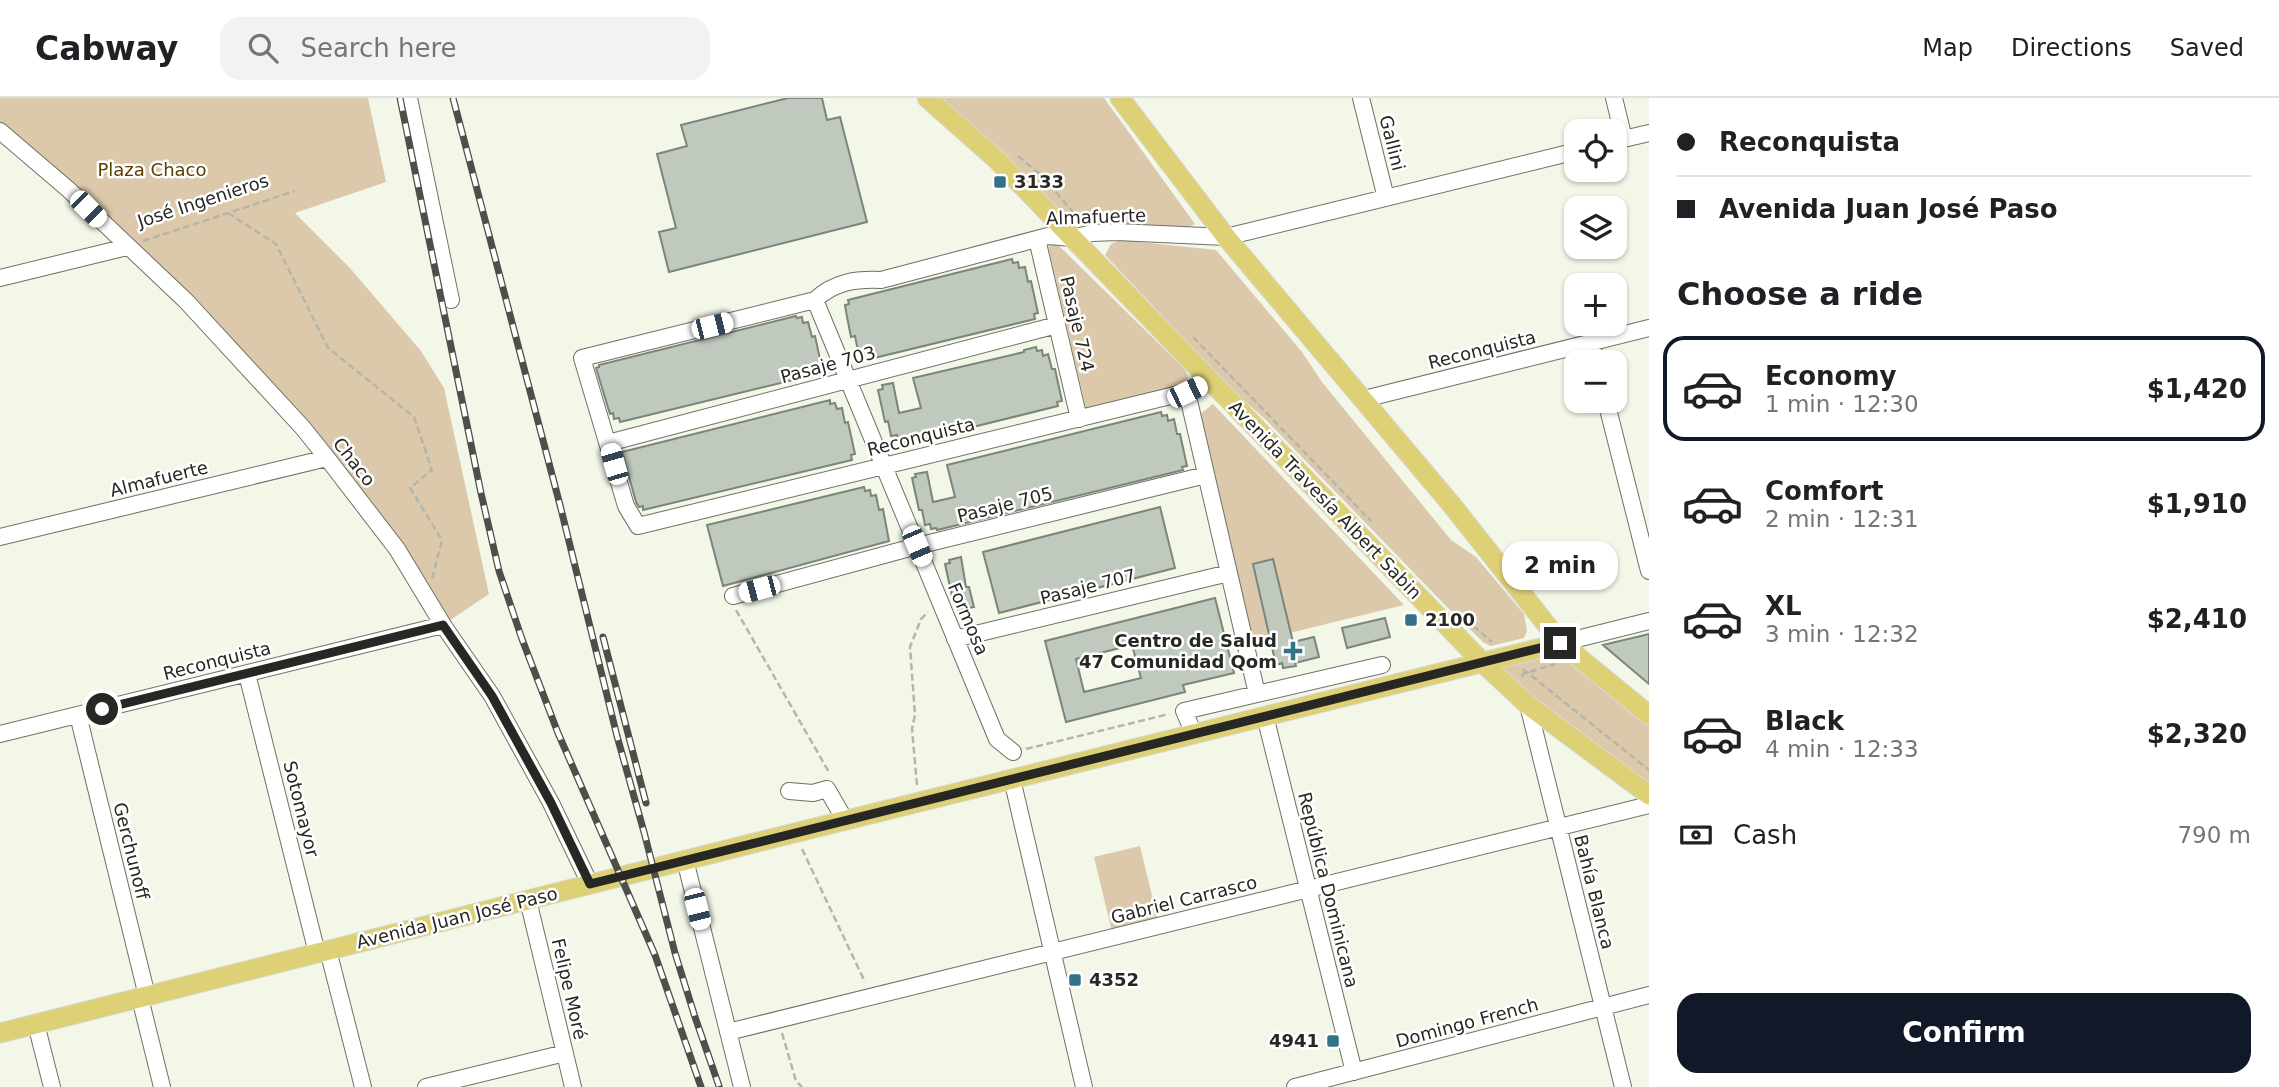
<!DOCTYPE html>
<meta charset="utf-8">
<style>
:root{--surface:#fff;--page:#f2f2f2;--text:#202124;--muted:#757577;--line:#e0e0e0;--accent:#111827}
body{margin:0;font-family:"DejaVu Sans",sans-serif;background:var(--page);color:var(--text);height:100vh;display:flex;flex-direction:column;font-size:26px;white-space:nowrap}
*{box-sizing:border-box;margin:0}
p{font-size:23px;color:var(--muted)}
.icon{flex:none;width:38px;height:38px;fill:none;stroke:currentColor;stroke-width:2;stroke-linecap:round;stroke-linejoin:round}
.map{position:relative;flex:1;overflow:hidden}
.panel{display:flex;flex-direction:column;background:var(--surface);width:630px}
.panel>*{flex:none}
.banner{display:grid;align-content:center;height:154px;padding:0 28px;background:var(--surface)}
.controls{position:absolute;left:1564px;top:21px;display:grid;gap:14px}
.controls a{display:grid;place-items:center;width:63px;height:63px;border-radius:14px;background:var(--surface);box-shadow:0 2px 5px #0004;font-size:35px}
.end{position:absolute;width:32px;height:32px;margin:-16px;border:9px solid #272823;background:#fff;box-shadow:0 0 0 4px #fff}
.from{border-radius:50%}
.bubble{position:absolute;height:49px;border-radius:21px;background:var(--surface);box-shadow:0 2px 5px #0004;font-size:23px;font-weight:800;line-height:49px;text-align:center}
.car{position:absolute;width:21px;height:42px;margin:-21px -10px;border-radius:9px;box-shadow:0 0 5px 2px #0007;background:linear-gradient(#fff 24%,#345 0 40%,#fff 0 76%,#345 0 86%,#fff 0)}
.banner b{display:flex;align-items:center;gap:24px;height:66px;font-size:26px}
.banner b+b{border-top:2px solid var(--line)}
.banner i{width:18px;height:18px;background:var(--text)}
ul{padding:0;list-style:none}
li{display:flex;align-items:center;gap:21px;height:105px;margin:0 14px 10px;padding:0 14px;border:4px solid transparent;border-radius:21px}
li div{flex:1}
li b{display:block;font-size:26px}
li em{font-style:normal;font-weight:800}
li.on{border-color:var(--accent)}
li>.icon{width:63px;height:63px;stroke-width:1.5}
h2{padding:0 28px;font-size:32px;line-height:84px}
.pay{display:flex;align-items:center;gap:18px;height:77px;padding:0 28px;font-size:26px}
.pay p{margin-inline-start:auto}
.cta{display:flex;gap:14px;margin-top:auto;padding:14px 28px}
.cta a{flex:1;height:80px;border-radius:21px;background:var(--accent);color:#fff;font-size:28px;font-weight:800;line-height:80px;text-align:center}
header{display:flex;align-items:center;gap:42px;box-sizing:border-box;height:98px;padding:0 35px;background:var(--surface);border-bottom:2px solid var(--line)}
header strong{font-size:33px}
nav{display:flex;gap:38px;margin-inline-start:auto;font-size:24px}
.search{width:490px;height:63px;background:var(--page);display:flex;align-items:center;gap:18px;box-sizing:border-box;padding:0 24px;border-radius:21px;color:var(--muted);font-size:26px}
main{display:flex;flex:1;min-height:0}
.map>svg:first-child{display:block}
.green{fill:#dcc9ab}
.building{fill:#bfc9bd;stroke:#7c857a;stroke-width:2;fill-rule:evenodd}
.lines{fill:none;stroke-linecap:round;stroke-linejoin:round}
.minor-casing{stroke:#6e7165;stroke-width:18}
.major-casing{stroke:#d8d8d7;stroke-width:21}
.path{stroke:#b3b6aa;stroke-width:2.5;stroke-dasharray:7 3.5;stroke-linecap:butt}
.minor{stroke:#fff;stroke-width:16}
.major{stroke:#ded075;stroke-width:19}
.rail-casing{stroke:#4d4f48;stroke-width:7}
.rail{stroke:#fff;stroke-width:4.5;stroke-dasharray:13;stroke-linecap:butt}
.route{stroke:#272823;stroke-width:9}
.poi-dot{fill:#327286;stroke:#fff;stroke-width:2.5}
.labels{text-anchor:middle;stroke-width:5;stroke-linejoin:round;paint-order:stroke}
.street-label{font-size:18px;fill:#272823;stroke:#fff}
.park-label{font-size:18px;fill:#593d01;stroke:#fff}
.poi-label{font-size:18px;font-weight:bold;fill:#272823;stroke:#fff;text-anchor:start}
</style>
<header>
<strong>Cabway</strong>
<div class="search"><svg class="icon" aria-label="search" viewBox="0 0 24 24"><circle cx="10" cy="10" r="6"/><path d="M15 15l6 6"/></svg>Search here</div>
<nav><a>Map</a><a>Directions</a><a>Saved</a></nav>
</header>
<main>
<div class="map">
<svg width="1649" height="989" viewBox="0 0 1649 989">
<rect width="100%" height="100%" fill="#f3f7e8"/>
<!-- green -->
<path class="green" d="M0,0H368L386,84L295,115L349,169L421,253L444,290L489,496L443,527L397,451L186,203L0,33Z
M938,0H1104L1195,126L1186,130L1066,124Z
M1121,142L1216,152L1302,254L1322,284L1451,442L1476,459L1524,516L1527,533L1524,540L1491,548L1484,545L1444,506L1266,322L1232,292L1105,157L1111,146Z
M1055,144L1185,271L1188,278L1187,283L1183,287L1086,310L1048,148Z
M1213,306L1404,507L1253,544L1199,317Z
M1561,545L1649,617V697L1483,565Z
M1140,748L1158,822L1112,834L1094,759Z"/>
<!-- building -->
<path class="building" d="M788,0H822L827,22L840,19L867,124L669,174L659,134L676,130L657,56L687,48L681,27Z
M1012,161L1013,165L1018,164L1019,170L1025,169L1028,184L1031,183L1038,215L1034,216L1035,221L870,261L869,257L864,258L863,252L858,253L855,238L851,239L847,219L845,207L849,206L848,202Z
M796,218L797,220L802,219L803,225L808,224L812,239L815,238L822,270L817,271L818,276L620,324L619,320L614,321L613,315L610,316L596,270L599,269V267Z
M1036,249L1037,253L1042,252L1043,258L1048,256L1052,271H1055L1062,303L1057,304L1058,308L904,346L903,342L898,343L897,337L891,338L888,323L885,324L878,292L883,291L882,287L893,285L899,315L921,310L913,280L1024,254V252Z
M830,302V306L835,305L837,311L842,310L845,325L848,324L855,356L851,357L852,362L643,412V408L639,409L636,404L622,354Z
M1161,314L1162,318L1167,317L1168,323L1174,321L1177,336H1180L1187,368L1182,369L1183,372L937,432L936,430L931,431L930,426L925,427L922,412H919L912,380L916,379L915,376L927,374L933,404L955,399L947,367Z
M864,389L865,393L870,392L871,398L876,397L879,412L883,411L889,443L723,488L707,427Z
M1160,409L1175,470L999,515L983,454Z
M961,459L966,489H969L974,509L958,512L955,497L952,498L945,466L950,465L949,462Z
M1273,461L1293,544L1314,539L1319,559L1295,565L1296,568L1283,570L1282,565L1276,567L1253,466Z
M1215,500L1234,575L1183,587L1185,594L1066,624L1045,543ZM1132,547L1141,580L1084,594L1076,561Z
M1385,520L1390,539L1347,550L1342,530Z
M1649,536V586L1603,547Z"/>
<g class="lines">
<!-- minor casing -->
<g class="minor-casing">
<path id="minor" d="M409,0L451,202
M1361,0L1386,100
M1614,0L1624,41
M0,33L69,92L186,203L303,330L327,360L397,451L443,527L492,598L551,705L590,786
M1615,43L1649,35
M1037,141L1079,321
M0,180L127,149
M815,202L997,641L1013,654
M1591,244L1596,264
M1210,283L1187,294L638,428L626,408L582,260L815,202C834,184 855,181 881,182L1048,138L1073,140L1092,135L1117,134L1226,139L1577,53
M1187,294L1257,596
M1364,301L1649,230
M1606,303L1649,473
M608,345L1057,227
M0,439L327,360
M733,498L917,448L1206,377
M955,541L1229,475
M1561,545L1649,523
M247,576L317,855
M1528,607L1623,989
M78,617L147,898
M1265,618L1354,974
M0,636L443,527
M1194,636L1184,613L1382,567
M1012,681L1084,989
M789,693L813,695L827,691L845,722
M685,762L742,989
M528,802L573,989
M328,852L363,989
M140,900L162,989
M36,926L52,989
M728,934L1649,707
M426,989L565,955
M1295,989L1649,897"/>
</g>
<!-- major casing -->
<g class="major-casing">
<path id="major" d="M927,0L997,62L1035,101L1483,565L1528,607L1649,697
M1120,0L1226,139L1451,406L1561,545L1649,617
M0,935L742,748L1561,545"/>
</g>
<!-- path -->
<path class="path" d="M1018,58L1041,77L1079,121
M228,115L276,146L328,250L414,319L432,372L410,390L442,442L432,481
M143,143L295,93
M1193,239L1371,423
M736,512L830,676
M1465,521L1492,544
M1523,571L1649,672
M1522,579L1523,576L1555,566
M1026,651L1169,616
M917,687L912,631L915,617L910,549L921,521L928,514
M802,751L865,884
M782,935L796,983L802,989"/>
<!-- minor -->
<use href="#minor" class="minor"/>
<!-- major -->
<use href="#major" class="major"/>
<!-- rail casing -->
<g class="rail-casing">
<path id="rail" d="M400,0L481,395L499,473L522,541L558,635L655,857L701,989
M453,0L560,407L617,638L644,734L675,855L695,919L719,988
M603,539L646,705"/>
</g>
<!-- rail -->
<use href="#rail" class="rail"/>
</g>
<g class="lines">
<!-- route -->
<path class="route" d="M102,611L443,527L492,598L551,705L590,786L1560,545"/>
</g>
<!-- markers -->
<g class="poi-dot">
<rect x="993" y="77" width="14" height="14" rx="3.5"/>
<rect x="1404" y="515" width="14" height="14" rx="3.5"/>
<path d="M1289.5 542.5h7v7h7v7h-7v7h-7v-7h-7v-7h7z"/>
<rect x="1068" y="875" width="14" height="14" rx="3.5"/>
<rect x="1326" y="936" width="14" height="14" rx="3.5"/>
</g>
<g class="labels">
<!-- street labels -->
<g class="street-label">
<text transform="translate(1392 45) rotate(76)" y="6">Gallini</text>
<text transform="translate(203 103) rotate(-18)" y="6">José Ingenieros</text>
<text transform="translate(1096 119) rotate(-2)" y="6">Almafuerte</text>
<text transform="translate(1077 226) rotate(77)" y="6">Pasaje 724</text>
<text transform="translate(1482 252) rotate(-14)" y="6">Reconquista</text>
<text transform="translate(828 267) rotate(-15)" y="6">Pasaje 703</text>
<text transform="translate(921 339) rotate(-14)" y="6">Reconquista</text>
<text transform="translate(354 364) rotate(52)" y="6">Chaco</text>
<text transform="translate(159 381) rotate(-14)" y="6">Almafuerte</text>
<text transform="translate(1325 402) rotate(46)" y="6">Avenida Travesía Albert Sabin</text>
<text transform="translate(1005 407) rotate(-14)" y="6">Pasaje 705</text>
<text transform="translate(1088 489) rotate(-14)" y="6">Pasaje 707</text>
<text transform="translate(968 521) rotate(67)" y="6">Formosa</text>
<text transform="translate(217 563) rotate(-14)" y="6">Reconquista</text>
<text transform="translate(301 711) rotate(76)" y="6">Sotomayor</text>
<text transform="translate(131 753) rotate(76)" y="6">Gerchunoff</text>
<text transform="translate(1328 792) rotate(76)" y="6">República Dominicana</text>
<text transform="translate(1594 794) rotate(76)" y="6">Bahía Blanca</text>
<text transform="translate(1184 802) rotate(-14)" y="6">Gabriel Carrasco</text>
<text transform="translate(457 820) rotate(-14)" y="6">Avenida Juan José Paso</text>
<text transform="translate(569 891) rotate(77)" y="6">Felipe Moré</text>
<text transform="translate(1467 925) rotate(-15)" y="6">Domingo French</text>
</g>
<!-- park labels -->
<g class="park-label">
<text x="152" y="78">Plaza Chaco</text>
</g>
<!-- poi labels -->
<g class="poi-label">
<text x="1014" y="90">3133</text>
<text x="1425" y="528">2100</text>
<text x="1277" y="549" text-anchor="end">Centro de Salud<tspan x="1277" dy="21">47 Comunidad Qom</tspan></text>
<text x="1089" y="888">4352</text>
<text x="1319" y="949" text-anchor="end">4941</text>
</g>
</g>
</svg>
<div class="controls">
<a><svg class="icon" aria-label="locate" viewBox="0 0 24 24"><circle cx="12" cy="12" r="6"/><path d="M12 2v4M12 18v4M2 12h4M18 12h4"/></svg></a>
<a><svg class="icon" aria-label="layers" viewBox="0 0 24 24"><path d="M12 4l9 5-9 5-9-5zM3 14l9 5 9-5"/></svg></a>
<a>+</a>
<a>−</a>
</div>
<i class="end from" style="left:102px;top:611px"></i>
<i class="end" style="left:1560px;top:545px"></i>
<div class="bubble" style="left:1502px;top:443px;width:116px">2 min</div>
<i class="car" style="left:88px;top:111px;rotate:135deg"></i>
<i class="car" style="left:712px;top:228px;rotate:76deg"></i>
<i class="car" style="left:1187px;top:294px;rotate:64deg"></i>
<i class="car" style="left:614px;top:366px;rotate:344deg"></i>
<i class="car" style="left:917px;top:448px;rotate:157deg"></i>
<i class="car" style="left:759px;top:491px;rotate:255deg"></i>
<i class="car" style="left:697px;top:811px;rotate:166deg"></i>
</div>
<section class="panel">
<div class="banner">
<b><i class="from"></i>Reconquista</b>
<b><i></i>Avenida Juan José Paso</b>
</div>
<h2>Choose a ride</h2>
<ul>
<li class="on"><svg class="icon" aria-label="car" viewBox="0 0 24 24"><path d="M5 17H2v-5l4-1 3-4h7l3 4 3 1v5h-3M9 17h6M6 11h13"/><circle cx="7" cy="17" r="2"/><circle cx="17" cy="17" r="2"/></svg><div><b>Economy</b><p>1 min · 12:30</p></div><em>$1,420</em></li>
<li><svg class="icon" aria-label="car" viewBox="0 0 24 24"><path d="M5 17H2v-5l4-1 3-4h7l3 4 3 1v5h-3M9 17h6M6 11h13"/><circle cx="7" cy="17" r="2"/><circle cx="17" cy="17" r="2"/></svg><div><b>Comfort</b><p>2 min · 12:31</p></div><em>$1,910</em></li>
<li><svg class="icon" aria-label="car" viewBox="0 0 24 24"><path d="M5 17H2v-5l4-1 3-4h7l3 4 3 1v5h-3M9 17h6M6 11h13"/><circle cx="7" cy="17" r="2"/><circle cx="17" cy="17" r="2"/></svg><div><b>XL</b><p>3 min · 12:32</p></div><em>$2,410</em></li>
<li><svg class="icon" aria-label="car" viewBox="0 0 24 24"><path d="M5 17H2v-5l4-1 3-4h7l3 4 3 1v5h-3M9 17h6M6 11h13"/><circle cx="7" cy="17" r="2"/><circle cx="17" cy="17" r="2"/></svg><div><b>Black</b><p>4 min · 12:33</p></div><em>$2,320</em></li>
</ul>
<div class="pay"><svg class="icon" aria-label="cash" viewBox="0 0 24 24"><path d="M3 7h18v10H3z"/><circle cx="12" cy="12" r="2"/></svg>Cash<p>790 m</p></div>
<div class="cta"><a>Confirm</a></div>
</section>
</main>
